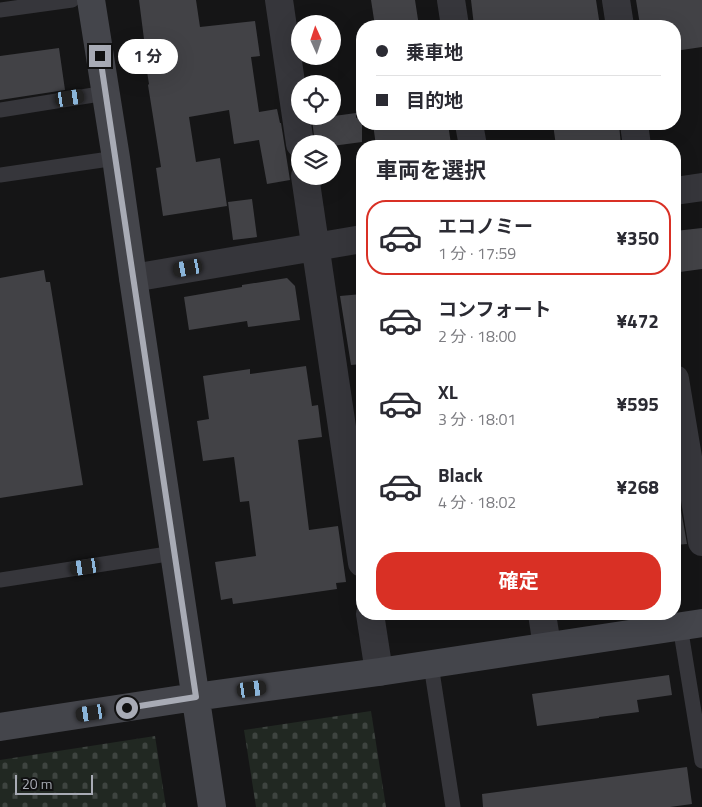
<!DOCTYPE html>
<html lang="ja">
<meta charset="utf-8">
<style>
:root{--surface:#fff;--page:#f2f2f3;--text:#2b2b33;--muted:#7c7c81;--line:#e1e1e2;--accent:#d93025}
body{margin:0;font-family:"Titillium Web","Noto Sans JP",sans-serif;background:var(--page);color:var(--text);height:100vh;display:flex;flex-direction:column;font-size:19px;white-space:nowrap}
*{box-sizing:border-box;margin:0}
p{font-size:16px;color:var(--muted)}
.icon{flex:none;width:28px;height:28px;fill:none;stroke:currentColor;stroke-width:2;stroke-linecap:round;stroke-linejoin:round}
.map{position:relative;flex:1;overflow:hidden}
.panel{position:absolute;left:356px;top:140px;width:325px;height:480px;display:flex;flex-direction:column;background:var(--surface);border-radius:20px;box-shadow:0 5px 20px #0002}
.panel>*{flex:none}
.top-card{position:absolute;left:356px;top:20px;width:325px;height:110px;border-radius:20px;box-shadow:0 5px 20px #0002;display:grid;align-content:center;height:110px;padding:0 20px;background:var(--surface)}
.needle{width:32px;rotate:357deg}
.tools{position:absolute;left:291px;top:15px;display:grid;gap:10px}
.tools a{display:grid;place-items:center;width:50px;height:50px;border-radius:50%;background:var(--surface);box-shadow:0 5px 20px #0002;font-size:25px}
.scale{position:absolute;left:15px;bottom:12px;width:78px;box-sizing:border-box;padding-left:5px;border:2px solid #a8abb5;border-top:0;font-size:14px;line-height:18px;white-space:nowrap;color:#a8abb5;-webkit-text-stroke:4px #101011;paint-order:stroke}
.end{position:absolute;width:22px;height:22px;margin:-11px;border:6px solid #a8abb5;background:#111;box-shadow:0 0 0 2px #111}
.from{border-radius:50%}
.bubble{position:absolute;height:35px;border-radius:18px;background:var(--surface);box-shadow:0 5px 20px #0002;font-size:16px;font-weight:700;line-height:35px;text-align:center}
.car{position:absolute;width:15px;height:30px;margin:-15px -8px;border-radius:6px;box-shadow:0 0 4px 1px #0007;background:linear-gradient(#222 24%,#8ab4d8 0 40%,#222 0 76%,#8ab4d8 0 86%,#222 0)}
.top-card b{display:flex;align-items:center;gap:18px;height:48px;font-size:19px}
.top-card b+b{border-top:1px solid var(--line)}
.top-card i{width:12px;height:12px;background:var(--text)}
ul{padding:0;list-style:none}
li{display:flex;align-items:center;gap:15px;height:75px;margin:0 10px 8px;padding:0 10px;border:2px solid transparent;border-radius:20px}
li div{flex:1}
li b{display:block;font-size:19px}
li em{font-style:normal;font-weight:700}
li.active{border-color:var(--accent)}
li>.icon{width:45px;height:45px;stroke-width:1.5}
h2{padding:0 20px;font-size:22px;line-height:60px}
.cta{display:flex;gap:10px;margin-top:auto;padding:10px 20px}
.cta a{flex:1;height:58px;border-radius:20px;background:var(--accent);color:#fff;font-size:20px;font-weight:700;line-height:58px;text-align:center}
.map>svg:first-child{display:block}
.cemetery{fill:url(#cemetery-stones)}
.building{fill:#424246}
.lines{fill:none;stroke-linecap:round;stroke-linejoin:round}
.lane{stroke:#36363b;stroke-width:15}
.street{stroke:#36363b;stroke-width:28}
.secondary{stroke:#44454b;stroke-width:28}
.route{stroke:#a8abb5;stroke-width:6}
</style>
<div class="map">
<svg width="702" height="807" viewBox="0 0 702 807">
<defs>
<pattern id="cemetery-stones" width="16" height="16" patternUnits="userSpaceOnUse" patternTransform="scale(1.25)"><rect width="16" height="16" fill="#212822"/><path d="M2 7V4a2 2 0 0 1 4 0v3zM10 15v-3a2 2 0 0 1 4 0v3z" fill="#3e4440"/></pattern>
</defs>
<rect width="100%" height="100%" fill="#151516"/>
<!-- cemetery -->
<path class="cemetery" d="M371,711L386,807H256L244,730Z
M155,736L166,807H0V760Z"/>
<!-- building -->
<path class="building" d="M139,0H196L200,27L255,21L260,56L251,57L259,112L277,109L280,123H281L290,180L267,184L259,140L234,144L229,110L189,117L196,162L220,158L227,206L163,216L156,168L161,167L148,85L149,84L143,47H145Z
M371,0H415L419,26H375Z
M471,0H596L600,26H474Z
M636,0H702V47L675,51V26H653L652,23L640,25Z
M59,48L65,90L0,100V56Z
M356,113V118L362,117V142L332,146V144H315L312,119Z
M373,124H448L451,144L436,146H376Z
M553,124H619L621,146H556Z
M252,199L257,237L233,240L228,202Z
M702,228V269L680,272L678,253H675V231Z
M44,270L46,282H50L83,485L0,498V278Z
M287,278L295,286L300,320L248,327L247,321L189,330L184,297L242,287V285Z
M362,294V364L351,365L340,296Z
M306,366L312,406L318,405L322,437L298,440L309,530L338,526L346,582L336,583L337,589L233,604L232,598L221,600L215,562L256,556L249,501L240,502L234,457L203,461L197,421L209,419L203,376L250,369V374Z
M675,476L687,544L675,545Z
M669,675L672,695L637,700L639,712L599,717V718L537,726L532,694Z
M687,767L692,804L670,807H483L482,794Z"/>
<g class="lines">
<!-- lane -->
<path class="lane" d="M0,10L72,0
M0,110L106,93
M0,175L116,158
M0,580L174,553
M680,626L702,761
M431,665L453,807"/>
<!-- street -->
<path class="street" d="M279,0L300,144
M451,0L455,26
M616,0L620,26
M469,124L473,146
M634,124L637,146
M305,176L362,563
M675,191L702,187
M133,278L362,239
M675,379L702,542
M370,614L379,672
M542,614L547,646"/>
<!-- secondary -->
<path class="secondary" d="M91,0L116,158L133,278L212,807
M0,727L195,697L379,672L702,623"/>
</g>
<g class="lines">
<!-- route -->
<path class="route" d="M100,56L196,697L127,708"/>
</g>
</svg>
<div class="tools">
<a><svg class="needle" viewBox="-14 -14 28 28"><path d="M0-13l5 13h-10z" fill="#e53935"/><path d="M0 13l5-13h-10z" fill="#7c7c81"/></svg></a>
<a><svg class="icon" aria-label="locate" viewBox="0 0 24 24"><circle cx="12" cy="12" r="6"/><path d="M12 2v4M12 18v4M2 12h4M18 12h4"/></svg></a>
<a><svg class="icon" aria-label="layers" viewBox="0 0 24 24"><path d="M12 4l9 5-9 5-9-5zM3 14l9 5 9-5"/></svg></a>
</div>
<div class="scale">20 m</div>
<i class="end from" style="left:127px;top:708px"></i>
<i class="end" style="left:100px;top:56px"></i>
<div class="bubble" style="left:118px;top:39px;width:60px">1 分</div>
<i class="car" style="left:70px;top:98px;rotate:81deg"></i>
<i class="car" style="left:188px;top:268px;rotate:260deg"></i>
<i class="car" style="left:85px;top:567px;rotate:261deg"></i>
<i class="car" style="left:252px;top:689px;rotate:82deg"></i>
<i class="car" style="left:91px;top:713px;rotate:261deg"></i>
<div class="top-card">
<b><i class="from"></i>乗車地</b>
<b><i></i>目的地</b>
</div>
<section class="panel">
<h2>車両を選択</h2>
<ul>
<li class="active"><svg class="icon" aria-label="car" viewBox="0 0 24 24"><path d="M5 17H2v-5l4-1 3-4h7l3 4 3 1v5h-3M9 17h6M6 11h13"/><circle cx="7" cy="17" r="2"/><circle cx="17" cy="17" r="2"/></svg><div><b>エコノミー</b><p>1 分 · 17:59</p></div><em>¥350</em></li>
<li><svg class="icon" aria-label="car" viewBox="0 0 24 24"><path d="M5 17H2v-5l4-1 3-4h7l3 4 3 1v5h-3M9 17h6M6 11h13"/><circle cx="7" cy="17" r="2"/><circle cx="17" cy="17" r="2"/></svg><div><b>コンフォート</b><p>2 分 · 18:00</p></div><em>¥472</em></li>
<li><svg class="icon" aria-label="car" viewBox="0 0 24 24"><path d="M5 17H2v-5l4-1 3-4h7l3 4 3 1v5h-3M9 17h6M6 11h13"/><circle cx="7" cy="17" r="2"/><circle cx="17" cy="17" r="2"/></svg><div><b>XL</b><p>3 分 · 18:01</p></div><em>¥595</em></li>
<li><svg class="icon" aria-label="car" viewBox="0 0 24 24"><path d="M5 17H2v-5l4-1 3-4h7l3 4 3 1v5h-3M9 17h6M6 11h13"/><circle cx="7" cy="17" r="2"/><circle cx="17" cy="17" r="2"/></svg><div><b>Black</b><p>4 分 · 18:02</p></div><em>¥268</em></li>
</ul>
<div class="cta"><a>確定</a></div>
</section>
</div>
